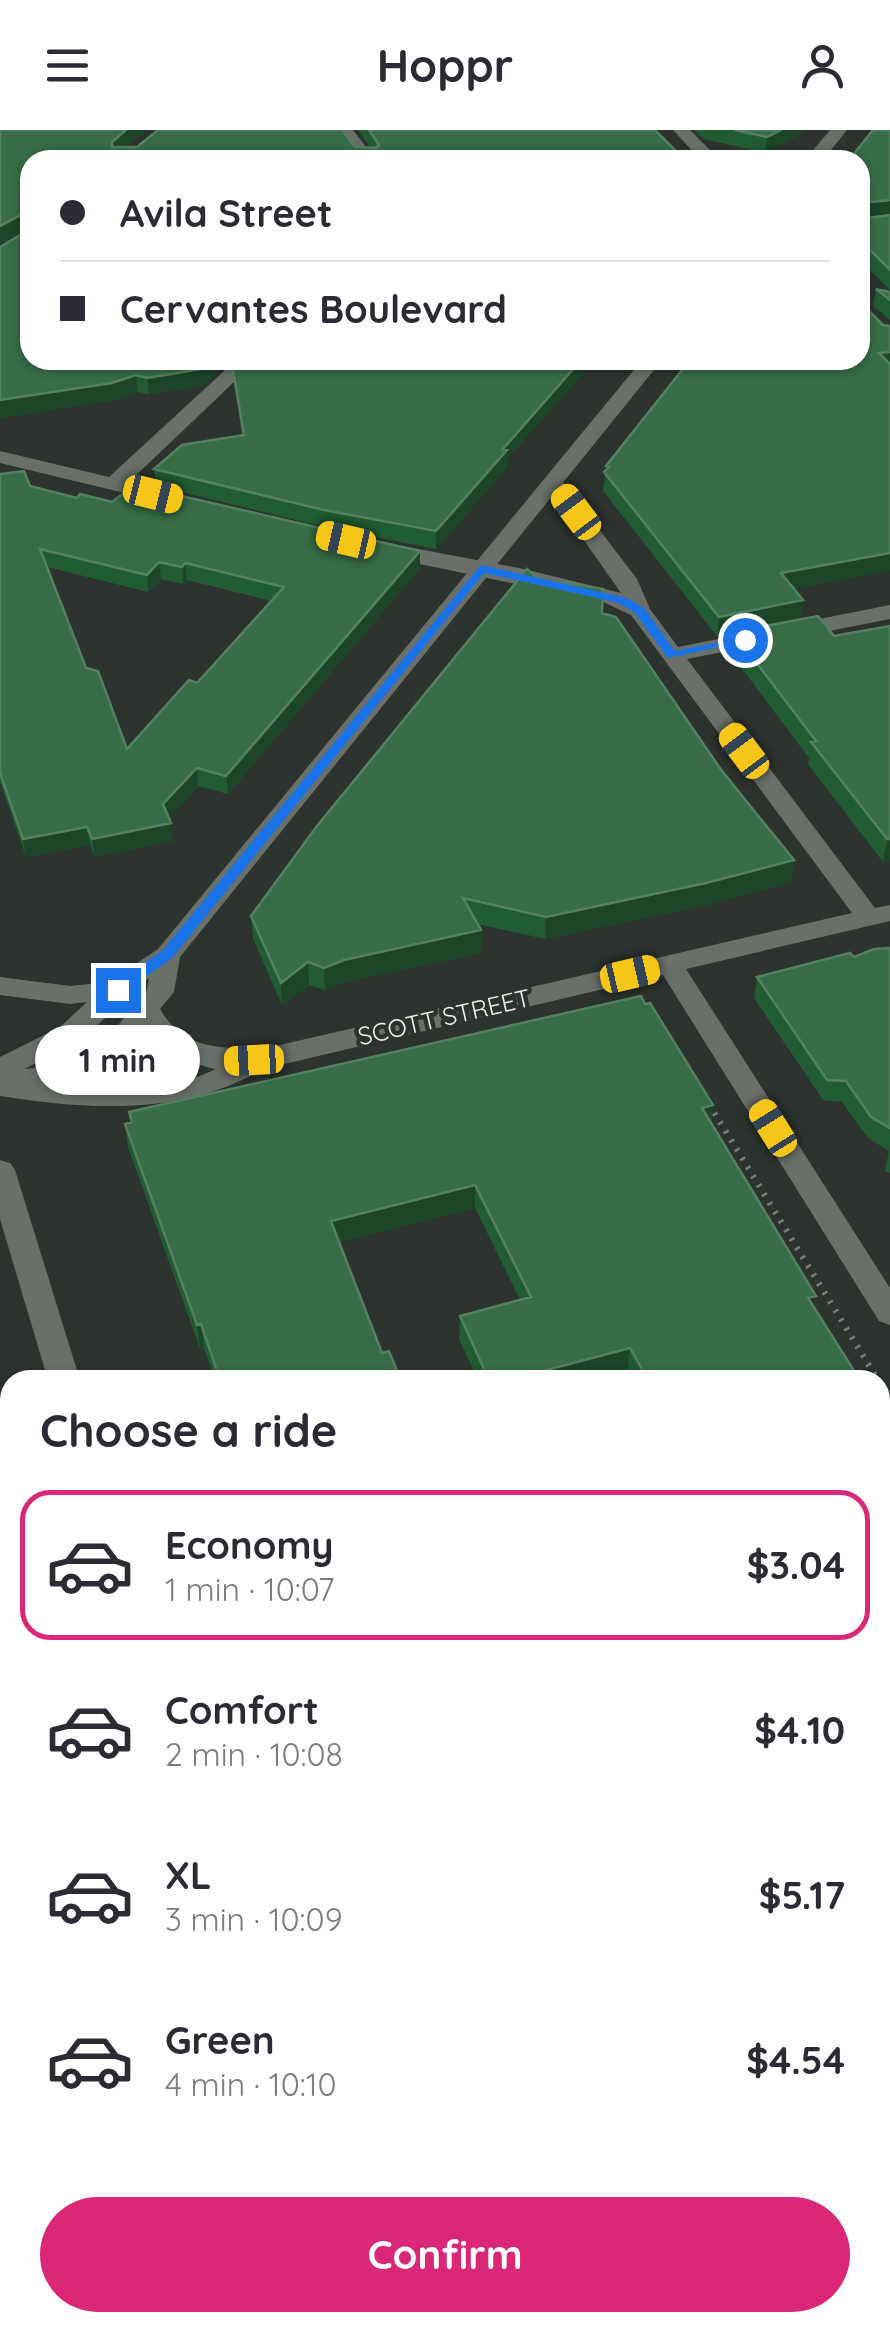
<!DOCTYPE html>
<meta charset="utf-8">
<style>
:root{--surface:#fff;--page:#f7f7f7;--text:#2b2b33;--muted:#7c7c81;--line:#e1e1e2;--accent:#db2777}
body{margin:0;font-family:Quicksand,sans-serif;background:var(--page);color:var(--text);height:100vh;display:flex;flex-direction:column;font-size:38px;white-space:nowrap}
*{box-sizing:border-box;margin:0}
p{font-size:32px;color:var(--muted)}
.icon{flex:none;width:55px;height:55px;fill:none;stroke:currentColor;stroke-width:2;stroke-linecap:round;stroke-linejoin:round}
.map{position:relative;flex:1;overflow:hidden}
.side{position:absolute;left:0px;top:1240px;width:890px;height:962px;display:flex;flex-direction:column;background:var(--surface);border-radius:30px 30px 0 0;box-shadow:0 2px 8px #0004}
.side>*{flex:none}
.guide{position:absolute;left:20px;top:20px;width:850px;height:220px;border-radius:30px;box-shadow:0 2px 8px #0004;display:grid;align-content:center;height:220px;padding:0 40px;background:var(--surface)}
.end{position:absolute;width:45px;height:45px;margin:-22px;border:12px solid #1a73e8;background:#fff;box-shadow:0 0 0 5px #fff}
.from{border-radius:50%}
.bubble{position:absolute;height:70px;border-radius:35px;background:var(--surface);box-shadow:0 2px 8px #0004;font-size:32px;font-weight:700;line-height:70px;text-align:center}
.car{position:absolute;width:30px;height:60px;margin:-30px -15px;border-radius:12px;box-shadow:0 0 8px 2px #0007;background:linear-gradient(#f5c518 24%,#345 0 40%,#f5c518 0 76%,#345 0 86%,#f5c518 0)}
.guide b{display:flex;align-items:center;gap:35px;height:95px;font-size:38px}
.guide b+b{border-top:2px solid var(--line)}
.guide i{width:25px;height:25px;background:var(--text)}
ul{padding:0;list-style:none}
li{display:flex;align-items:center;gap:30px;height:150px;margin:0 20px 15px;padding:0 20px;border:5px solid transparent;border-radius:30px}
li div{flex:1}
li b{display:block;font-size:38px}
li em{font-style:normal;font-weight:700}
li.on{border-color:var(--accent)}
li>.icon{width:90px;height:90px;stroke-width:1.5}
h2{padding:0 40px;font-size:45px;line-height:120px}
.action{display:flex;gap:20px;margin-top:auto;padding:20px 40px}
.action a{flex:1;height:115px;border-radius:60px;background:var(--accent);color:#fff;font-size:40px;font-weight:700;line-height:115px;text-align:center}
header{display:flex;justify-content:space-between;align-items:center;height:130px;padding:0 40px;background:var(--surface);font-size:45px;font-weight:700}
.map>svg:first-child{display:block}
.water{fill:#001d06}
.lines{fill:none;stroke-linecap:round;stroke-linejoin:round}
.path-far1{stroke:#787d79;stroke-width:6;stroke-dasharray:2.5 8;stroke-linecap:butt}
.path{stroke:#787d79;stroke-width:8;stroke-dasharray:4 10;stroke-linecap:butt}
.street{fill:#697069;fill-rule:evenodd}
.secondary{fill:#697069;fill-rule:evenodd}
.wall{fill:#205b31;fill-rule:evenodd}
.shaded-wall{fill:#1c4427}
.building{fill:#376c46;stroke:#538160;stroke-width:2.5;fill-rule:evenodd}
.route{fill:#1a73e8}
.labels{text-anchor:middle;stroke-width:9;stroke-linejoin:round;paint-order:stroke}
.street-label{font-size:25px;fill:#eef2ee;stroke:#2c322d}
</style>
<header><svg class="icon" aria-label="menu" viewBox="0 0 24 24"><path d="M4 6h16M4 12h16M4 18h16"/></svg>Hoppr<svg class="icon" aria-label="person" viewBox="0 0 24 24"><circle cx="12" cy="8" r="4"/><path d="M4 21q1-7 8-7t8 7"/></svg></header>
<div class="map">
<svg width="890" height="2201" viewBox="0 0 890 2201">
<rect width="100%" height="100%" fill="#2c322d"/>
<!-- water -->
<path class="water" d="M0,1653L10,1693V2192L136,2193L138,2201H0Z"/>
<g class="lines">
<!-- path-far1 -->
<path class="path-far1" d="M709,974L878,1250
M880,1253L890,1269"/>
<!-- path -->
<path class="path" d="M0,2019L10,2065
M0,2094L10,2091
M38,2192L40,2201
M0,2200L21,2192"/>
<!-- street -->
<path class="street" d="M336,0H353L376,30H358Z
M673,0H690L720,30H701Z
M236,230H257L129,352L173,363L177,367L173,371L166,373L0,333V321L109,347Z
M553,346L560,348L637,449L650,479L678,517L890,475V489L687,529L875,778L890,775V791L686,839L890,1158V1195L879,1191L663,845L263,939C182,986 90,980 0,966V946C63,956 134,966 196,947C217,941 234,927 254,921L852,783L631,485L603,472L381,426L370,419L381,412L524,439L621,463L543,352Z"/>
<!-- secondary -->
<path class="secondary" d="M830,0H847L823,30H805Z
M707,21L724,30H701V22Z
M642,230H662L180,827L174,862L160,879C188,926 222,912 264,924L268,931L264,938C223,949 171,931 144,899C96,957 71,954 0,960V927L60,897L87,872L70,874L0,865V847L70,856L109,852L158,819ZM149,848L147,860C103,912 97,933 24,939L80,911Z
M0,1030L10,1033L15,1040L80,1250H48L0,1089Z
M890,1741V1777L880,1780V1744Z
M327,2192H370L373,2201H329Z"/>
</g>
<!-- wall -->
<path class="wall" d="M0,0H147L126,17H137L158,0H342L355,17L371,18L358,0H655L685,30H30V230H230L202,256L149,264L138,262L114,270L0,288V117L30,99V97L0,113Z
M694,0H808L765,23L704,9Z
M890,0V160L860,130V30Z
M876,159L890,162V190L873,176Z
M883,195L794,459L803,470L800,489L834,506L890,496V731L883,732L808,634L809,628L731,524L733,502L717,506L603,361L606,336Z
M233,240L507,330V337L436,419L325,397L156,356L154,339L242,306Z
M0,344L30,356L77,368L420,438L228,664L198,656L169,688L173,711L95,727L90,715L26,727L0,652ZM47,437L148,462L161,449L183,454L187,450L271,471L197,553L127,619L86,538Z
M539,449L602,483L722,641L794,730L791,752L703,776L545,809L477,794L481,823L345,852L325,860L309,855L282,875L253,809L251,786Z
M890,818V1043L885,1041L889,1021L868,1008L842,972L823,970L754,868L757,847L854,827Z
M713,975L711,992L814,1178L860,1250H633L628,1241L594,1250H478L459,1209L460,1186L520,1170L475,1078L340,1112L382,1223L401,1250H215L204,1218L200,1219L128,1017L125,994L130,992L129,982Z
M844,2192H880L890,2201H848Z"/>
<!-- shaded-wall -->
<path class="shaded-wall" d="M126,0H147L114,27L113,30L112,12Z
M781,0H808L765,23L767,7Z
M890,70V86L860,90V73Z
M30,80V97L0,113V96Z
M890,222V239L879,223Z
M211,230H230L202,256L149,264L147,248Z
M581,230H595L507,330V337L436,419V401L503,319Z
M136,245L138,262L114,270L0,288V270Z
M420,421V438L228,664L226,646Z
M890,423V441L779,462L781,443Z
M159,432L161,449L148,462L147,445Z
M185,433L187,450L183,454L182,437Z
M803,470L800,489L717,506L719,487Z
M197,638L198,656L165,692L163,674Z
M171,693L173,711L95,727L92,709Z
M87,697L90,715L26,727L23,709Z
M887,709H890V731L883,732Z
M794,730L791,752L703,776L545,809L546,787Z
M481,800V823L345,852L325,860L324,838L344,830Z
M308,832L309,855L282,875L281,853Z
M713,975L710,999L702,978Z
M475,1055V1078L332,1114L331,1091Z
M201,1194L204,1218L200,1219L197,1195Z
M630,1218L628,1241L594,1250H509Z
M890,1621V1641L880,1644V1624Z"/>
<!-- building -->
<path class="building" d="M0,0H126L112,12V17H137L158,0H342L355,17L376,18L379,15L369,0H655L685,30H30V80L0,96Z
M735,0H781L767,7Z
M873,0H890V70L860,73V30H849Z
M890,85V140L860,110V89Z
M30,96V230H211L201,239L147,248L136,245L112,253L0,270V117L30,99Z
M876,159L890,162V170Z
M860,172L883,195L890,196V222L879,223L890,234V423L781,443L803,470L719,487L604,342L609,337L606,336L690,230H860Z
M244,230H581L503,319L507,320L436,401L324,380L154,339L182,315L244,305L233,240Z
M24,341L30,356L77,368L80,364L112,372L134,355L420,421L226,646L197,638L163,674L171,693L92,709L87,697L23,709L0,643V344ZM40,419L147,445L159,432L182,437L185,433L284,457L197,553L189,550L127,619L98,541L86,538Z
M527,439L539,449L603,459L602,483L616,487L722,641L794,730L706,753L546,787L463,768L481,800L344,830L324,838L308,832L281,853L251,786L317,696Z
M818,486L834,506L890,496V709H887L811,612L816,611L733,502Z
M890,818V998L871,987L846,951L827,950L757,847L850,823L854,827L874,819Z
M641,866L645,874L650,873L713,975L702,978L816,1166L808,1168L860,1250H648L630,1218L509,1250H489L460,1186L531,1167L475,1055L331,1091L382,1223L389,1221L401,1250H220L201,1194L197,1195L125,994L132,992L129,982Z
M880,1271L890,1287V1621L880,1624Z
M890,1855V2201H863L859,2192H880V1867L884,1857Z
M561,2192H743L741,2201H562Z"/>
<!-- route -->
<path class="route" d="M481,435L627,468L644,478L675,521L745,507L751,510L668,528L635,483L619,473L484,443L172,828L123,863H112V856L162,821Z"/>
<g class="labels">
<!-- street labels -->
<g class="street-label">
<text transform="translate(444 887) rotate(-13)" y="9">SCOTT STREET</text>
</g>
</g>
</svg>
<i class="end from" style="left:745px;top:510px"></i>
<i class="end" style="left:118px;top:860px"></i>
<div class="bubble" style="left:35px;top:895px;width:165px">1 min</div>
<i class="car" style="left:153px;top:364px;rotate:104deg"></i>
<i class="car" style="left:576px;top:382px;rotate:323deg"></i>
<i class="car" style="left:346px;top:410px;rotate:283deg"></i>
<i class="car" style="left:744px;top:621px;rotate:323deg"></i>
<i class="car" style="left:630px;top:844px;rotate:77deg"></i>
<i class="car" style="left:254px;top:930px;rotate:267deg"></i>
<i class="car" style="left:773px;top:998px;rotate:328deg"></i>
<div class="guide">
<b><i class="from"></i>Avila Street</b>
<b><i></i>Cervantes Boulevard</b>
</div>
<section class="side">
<h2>Choose a ride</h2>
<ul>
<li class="on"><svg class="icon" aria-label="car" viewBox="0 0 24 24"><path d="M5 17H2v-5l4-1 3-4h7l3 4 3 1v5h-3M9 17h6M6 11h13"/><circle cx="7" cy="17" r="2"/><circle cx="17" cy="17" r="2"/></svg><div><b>Economy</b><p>1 min · 10:07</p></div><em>$3.04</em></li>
<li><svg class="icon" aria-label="car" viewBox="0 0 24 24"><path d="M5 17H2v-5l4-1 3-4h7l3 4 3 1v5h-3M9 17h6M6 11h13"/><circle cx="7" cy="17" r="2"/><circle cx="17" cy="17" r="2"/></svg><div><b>Comfort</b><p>2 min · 10:08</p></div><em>$4.10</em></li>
<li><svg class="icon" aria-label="car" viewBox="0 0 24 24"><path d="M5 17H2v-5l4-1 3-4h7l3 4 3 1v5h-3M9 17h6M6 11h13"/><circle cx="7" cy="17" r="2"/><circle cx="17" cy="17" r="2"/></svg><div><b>XL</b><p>3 min · 10:09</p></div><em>$5.17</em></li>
<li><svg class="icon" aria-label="car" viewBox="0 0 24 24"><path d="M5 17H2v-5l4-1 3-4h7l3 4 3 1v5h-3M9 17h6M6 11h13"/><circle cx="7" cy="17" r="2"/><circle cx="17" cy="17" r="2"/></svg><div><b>Green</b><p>4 min · 10:10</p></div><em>$4.54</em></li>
</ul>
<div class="action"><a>Confirm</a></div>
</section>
</div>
